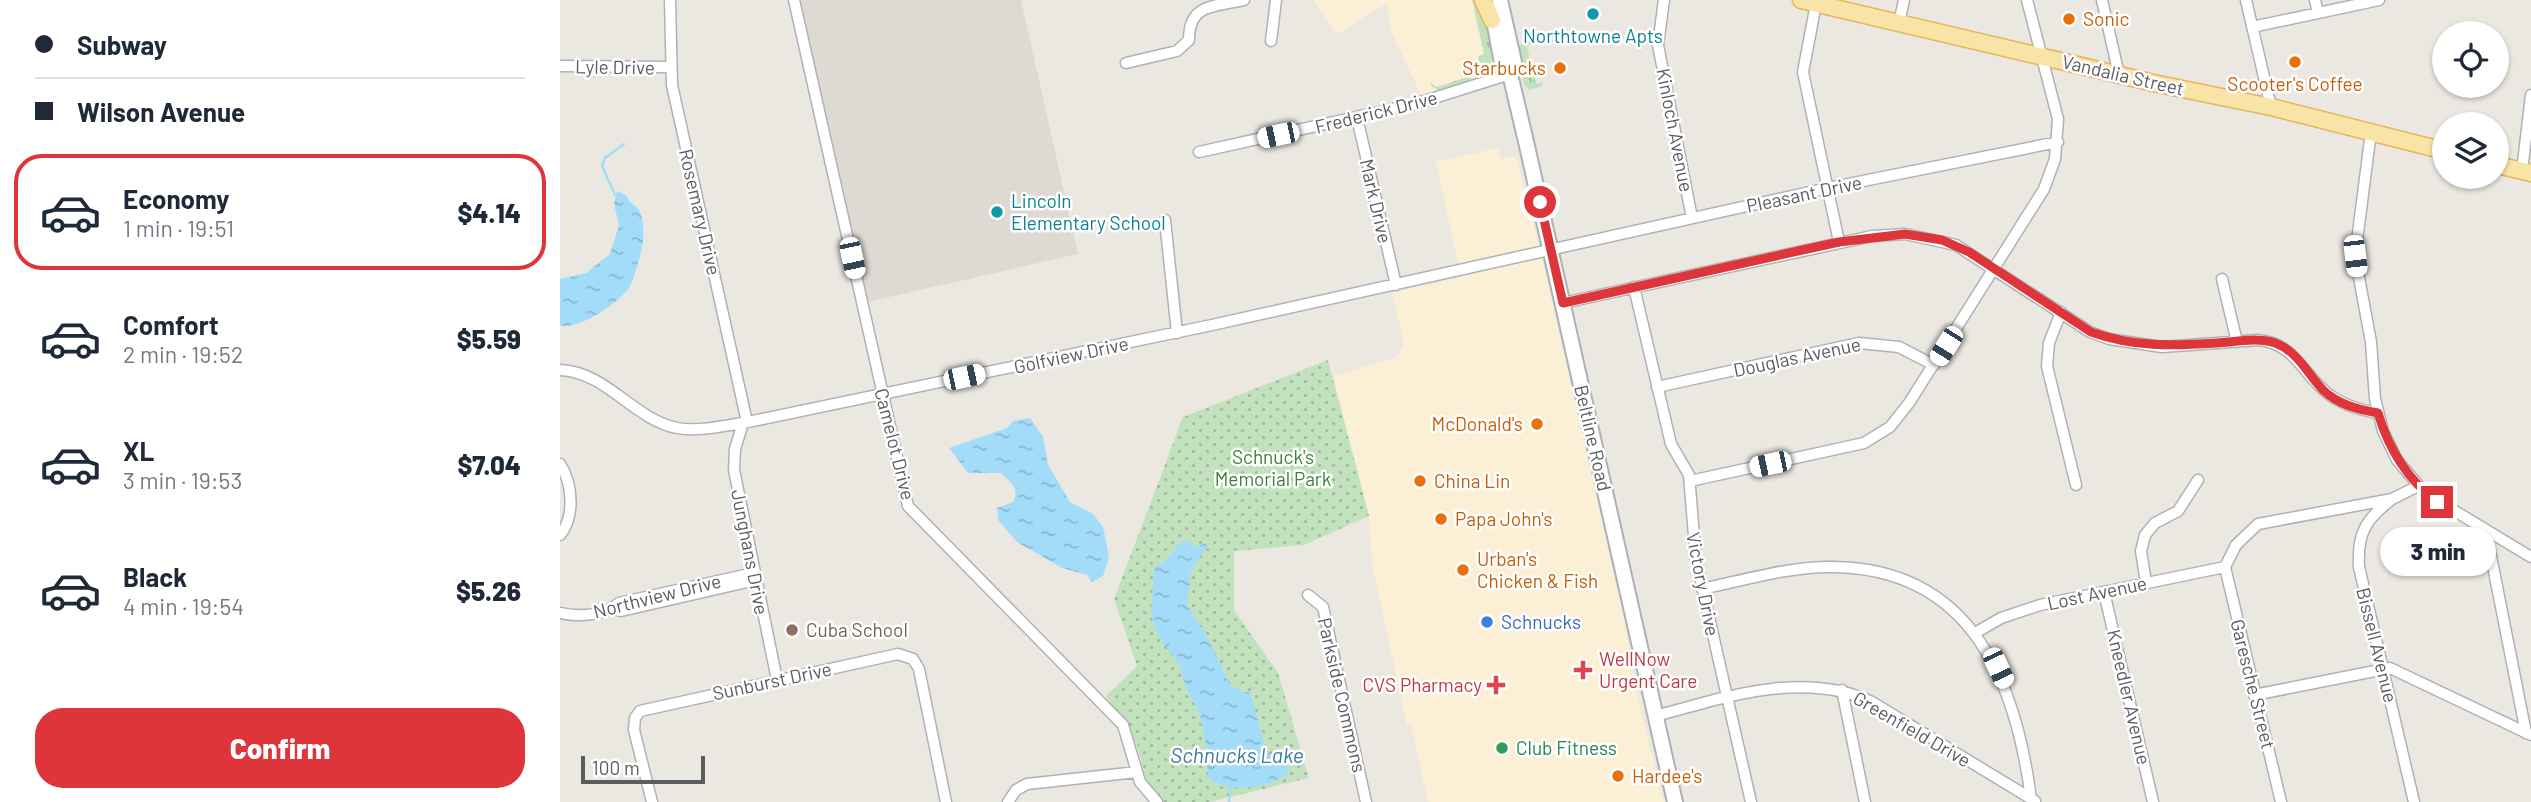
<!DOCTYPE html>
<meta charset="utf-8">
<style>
:root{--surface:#fff;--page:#f6f6f7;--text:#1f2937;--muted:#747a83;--line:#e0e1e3;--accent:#dd3539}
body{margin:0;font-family:Barlow,sans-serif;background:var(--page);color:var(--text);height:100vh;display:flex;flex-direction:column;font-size:26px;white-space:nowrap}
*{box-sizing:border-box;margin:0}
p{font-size:23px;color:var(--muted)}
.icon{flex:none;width:38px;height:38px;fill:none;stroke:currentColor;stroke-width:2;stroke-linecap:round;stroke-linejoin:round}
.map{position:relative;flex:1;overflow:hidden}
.panel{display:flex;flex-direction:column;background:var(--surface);width:560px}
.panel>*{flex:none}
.hud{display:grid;align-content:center;height:154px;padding:0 35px;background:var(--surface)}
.fabs{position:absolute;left:1872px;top:21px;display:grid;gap:14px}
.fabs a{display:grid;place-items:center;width:77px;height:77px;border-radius:50%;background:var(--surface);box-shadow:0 2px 5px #0004;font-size:35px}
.scale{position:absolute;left:21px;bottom:18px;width:124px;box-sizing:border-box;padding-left:7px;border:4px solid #595d61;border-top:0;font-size:19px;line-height:24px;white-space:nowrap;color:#595d61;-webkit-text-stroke:5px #fff;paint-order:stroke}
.end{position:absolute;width:32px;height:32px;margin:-16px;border:9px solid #dd3539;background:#fff;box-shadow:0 0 0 4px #fff}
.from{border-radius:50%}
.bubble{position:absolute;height:49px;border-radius:24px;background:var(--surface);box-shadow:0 2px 5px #0004;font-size:23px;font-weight:800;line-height:49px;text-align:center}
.car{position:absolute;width:21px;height:42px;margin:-21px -10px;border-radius:9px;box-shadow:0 0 5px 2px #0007;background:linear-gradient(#fff 24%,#345 0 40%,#fff 0 76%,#345 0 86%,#fff 0)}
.hud b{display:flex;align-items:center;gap:24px;height:66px;font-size:26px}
.hud b+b{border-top:2px solid var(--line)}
.hud i{width:18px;height:18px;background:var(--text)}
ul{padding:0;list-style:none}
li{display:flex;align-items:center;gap:21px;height:116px;margin:0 14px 10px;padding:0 21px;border:4px solid transparent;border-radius:28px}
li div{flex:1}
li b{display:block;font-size:26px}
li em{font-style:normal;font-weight:800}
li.active{border-color:var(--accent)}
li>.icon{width:63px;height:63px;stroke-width:1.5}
.button{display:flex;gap:14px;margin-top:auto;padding:14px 35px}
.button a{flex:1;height:80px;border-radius:28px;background:var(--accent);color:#fff;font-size:28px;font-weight:800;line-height:80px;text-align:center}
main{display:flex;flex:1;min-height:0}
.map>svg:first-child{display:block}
.commercial{fill:#fbefd6}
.education{fill:#ded9d2}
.grass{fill:url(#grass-tufts)}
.park{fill:url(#park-dots)}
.water{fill:url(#water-ripples)}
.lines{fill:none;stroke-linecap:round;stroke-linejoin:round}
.stream{stroke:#a3dcf9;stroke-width:2.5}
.street-casing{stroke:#aeb2b6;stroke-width:13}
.secondary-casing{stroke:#adb1b6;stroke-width:18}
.primary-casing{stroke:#e8b35d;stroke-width:19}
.street{stroke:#fff;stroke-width:10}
.secondary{stroke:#fff;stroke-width:14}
.primary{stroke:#f9e4a8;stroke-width:16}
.route{stroke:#dd3539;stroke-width:9}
.culture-dot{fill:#0f9aa8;stroke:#fff;stroke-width:2.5}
.food-dot{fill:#e8710a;stroke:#fff;stroke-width:2.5}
.shop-dot{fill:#3f7fe0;stroke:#fff;stroke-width:2.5}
.education-dot{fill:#8d6e63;stroke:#fff;stroke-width:2.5}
.health-dot{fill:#e0444e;stroke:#fff;stroke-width:2.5}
.leisure-dot{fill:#2e9e5b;stroke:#fff;stroke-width:2.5}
.labels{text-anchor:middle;stroke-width:5;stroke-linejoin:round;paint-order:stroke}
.food-label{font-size:19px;fill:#c56008;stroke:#fff;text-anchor:start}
.culture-label{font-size:19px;fill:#0d838f;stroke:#fff}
.street-label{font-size:19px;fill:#595d61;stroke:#fff}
.park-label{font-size:19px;fill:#3d8039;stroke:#fff}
.shop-label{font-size:19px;fill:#366cbe;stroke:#fff;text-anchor:start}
.education-label{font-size:19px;fill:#785e54;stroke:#fff;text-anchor:start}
.health-label{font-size:19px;fill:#be3a42;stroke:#fff;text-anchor:start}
.leisure-label{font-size:19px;fill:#27864d;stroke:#fff;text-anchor:start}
.water-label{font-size:21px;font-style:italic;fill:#4079a1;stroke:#fff}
</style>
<main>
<section class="panel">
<div class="hud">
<b><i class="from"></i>Subway</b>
<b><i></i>Wilson Avenue</b>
</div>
<ul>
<li class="active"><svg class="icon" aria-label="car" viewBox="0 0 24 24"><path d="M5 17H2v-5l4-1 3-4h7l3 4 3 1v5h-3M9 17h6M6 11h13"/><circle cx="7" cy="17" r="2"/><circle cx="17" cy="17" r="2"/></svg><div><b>Economy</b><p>1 min · 19:51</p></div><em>$4.14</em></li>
<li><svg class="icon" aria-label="car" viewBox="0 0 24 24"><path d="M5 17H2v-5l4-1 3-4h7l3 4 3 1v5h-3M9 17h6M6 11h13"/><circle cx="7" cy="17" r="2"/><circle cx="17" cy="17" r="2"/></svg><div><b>Comfort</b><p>2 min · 19:52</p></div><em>$5.59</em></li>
<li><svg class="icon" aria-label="car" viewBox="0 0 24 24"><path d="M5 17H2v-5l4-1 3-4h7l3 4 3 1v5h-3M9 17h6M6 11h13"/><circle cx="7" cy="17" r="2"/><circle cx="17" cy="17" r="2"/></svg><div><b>XL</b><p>3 min · 19:53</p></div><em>$7.04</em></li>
<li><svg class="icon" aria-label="car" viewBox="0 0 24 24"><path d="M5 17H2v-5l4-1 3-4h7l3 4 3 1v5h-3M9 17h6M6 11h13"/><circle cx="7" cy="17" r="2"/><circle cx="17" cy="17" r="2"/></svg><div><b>Black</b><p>4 min · 19:54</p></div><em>$5.26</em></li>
</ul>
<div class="button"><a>Confirm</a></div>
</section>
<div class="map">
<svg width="1971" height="802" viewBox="0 0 1971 802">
<defs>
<pattern id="grass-tufts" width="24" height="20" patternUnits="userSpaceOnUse" patternTransform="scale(1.75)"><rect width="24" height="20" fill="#c2e2be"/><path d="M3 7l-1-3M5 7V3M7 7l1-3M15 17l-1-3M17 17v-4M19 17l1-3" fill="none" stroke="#a1ba9e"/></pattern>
<pattern id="park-dots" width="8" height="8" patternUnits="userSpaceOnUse" patternTransform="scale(1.75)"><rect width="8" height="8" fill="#c2e2be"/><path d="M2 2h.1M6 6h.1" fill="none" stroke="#a1ba9e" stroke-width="1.8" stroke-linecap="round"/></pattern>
<pattern id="water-ripples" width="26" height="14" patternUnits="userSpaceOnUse" patternTransform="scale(1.75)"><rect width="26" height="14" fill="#a3dcf9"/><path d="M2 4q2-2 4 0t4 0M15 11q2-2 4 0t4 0" fill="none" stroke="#88b6cd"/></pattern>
</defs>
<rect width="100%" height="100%" fill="#ebe8e1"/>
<!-- commercial -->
<path class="commercial" d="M754,0H919L934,54L933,64L929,71L913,82L863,98L832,34L826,4L777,34Z
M938,148L941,159L956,156L982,258L1063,615L1079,704L1104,802H868L851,725H847L812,564L809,516L773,376L836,357L844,343L832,293L901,277L876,162Z"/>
<!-- education -->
<path class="education" d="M239,0H461L518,254L307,302Z"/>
<!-- grass -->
<path class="grass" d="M912,0H919C926,19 942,55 926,72L920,68L918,56L924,54Z
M970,39L973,41L967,47L975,81L978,84L983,81L982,86L970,90L964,85L957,47Z
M908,70L912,82L881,92L871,86V83L877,87L910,76L906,72Z"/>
<!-- park -->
<path class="park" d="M768,360L809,516L744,545L674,551V610L718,673L749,778L649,802H603L586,780L577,745L546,696L577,666L554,599L623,417Z"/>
<!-- water -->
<path class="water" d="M57,191L67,196C69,204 77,205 80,212C83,218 84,233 83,240C82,252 76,271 72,282C65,301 18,330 0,326V279L26,273L50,254L59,225L54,204Z
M470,418L483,437L488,465L510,502L533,514L543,527L549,557L543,576L532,582L527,575L502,568L457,542L438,520L437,508L453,502C460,488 451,483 441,473H408L389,448L447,428L453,421Z
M627,541L638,547L645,543L647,546L631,571L627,606L645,633L669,683L682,692H690L706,750L729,766L727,774C706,789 670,794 648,778L646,744L640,714L626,688L620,666L598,635L591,615L594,567L603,563L621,542Z"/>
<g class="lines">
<!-- stream -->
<path class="stream" d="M55,195L42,166L45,158L64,144
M669,802L671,786"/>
<!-- street casing -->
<g class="street-casing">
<path id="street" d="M110,0L112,85L187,422
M234,0L348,506L563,725L580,782L597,802
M1104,0L1098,45L1132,218
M1542,0L1559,75
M1686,0L1711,107
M1755,0L1758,13
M1256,4L1243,72L1279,242
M1339,23L1344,0
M1692,27L1819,0
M711,41L716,0
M566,63L617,51L629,40C629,3 654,7 684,0
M0,66L110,67
M797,118L836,285
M1811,132L1795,256L1811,342L1815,399L1823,431L1837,460L1865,493L1971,557
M639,152L855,104L950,74
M1962,171L1971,95
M605,220L617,333
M1662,279L1677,342
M1074,287L1111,444L1129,475L1136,560L1191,802
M1003,303L1312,236L1345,234L1396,245L1530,332L1549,339L1602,347L1698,340C1734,343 1742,373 1767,393C1782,405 1799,410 1818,413
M1501,312L1489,343L1487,366L1516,485
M0,370C47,372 73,419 117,428C138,432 162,426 183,423L652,325L1268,188L1498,142
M1097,387L1299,343L1339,347L1374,365
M183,423L175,449L174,470L217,680
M0,464C13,484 15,517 0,535
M1130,481L1304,443L1330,427L1349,403L1484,189L1495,159L1498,119L1467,0
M1832,499C1806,519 1797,533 1799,567L1854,802
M1926,531L1966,733
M1665,567L1721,802
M1665,567L1676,545L1698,524L1832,499L1858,486
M1586,583L1581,551L1585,535L1595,523L1618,511L1638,480
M1142,589C1185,580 1231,566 1274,567C1412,569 1456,682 1471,799
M1544,592L1593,802
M748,595L763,607L806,802
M52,609L61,611L196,580
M0,613C18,617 45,616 59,603L194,573
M1415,633L1441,618L1480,605L1665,567
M1282,690L1305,802
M1694,695L1830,668L1971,735
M1096,716C1164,697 1245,670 1312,702L1475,801
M92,802L74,730L75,718L80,711L338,654L353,659L359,669L386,802
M448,802L456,790L467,784L577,772"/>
</g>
<!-- secondary casing -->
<g class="secondary-casing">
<path id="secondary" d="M940,0L954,62L950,74
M932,10L942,63L950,74L967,146L1115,802"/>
</g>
<!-- primary casing -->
<g class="primary-casing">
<path id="primary" d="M923,0L932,20
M1241,0L1598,84L1711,107L1885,151
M1937,165L1971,173"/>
</g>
<!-- street -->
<use href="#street" class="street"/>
<!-- secondary -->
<use href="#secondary" class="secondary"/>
<!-- primary -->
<use href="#primary" class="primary"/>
</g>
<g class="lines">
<!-- route -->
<path class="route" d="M980,202L1003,303L1279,242L1345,234L1382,240L1409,252L1531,332C1573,347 1612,346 1657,343C1675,342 1697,337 1715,343C1738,351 1748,375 1764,391C1779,405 1799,410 1818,413C1829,450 1847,479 1877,502"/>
</g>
<!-- markers -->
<g class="culture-dot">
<circle cx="1033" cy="14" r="7"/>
<circle cx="437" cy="212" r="7"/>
</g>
<g class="food-dot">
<circle cx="1509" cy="19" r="7"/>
<circle cx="1735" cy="62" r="7"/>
<circle cx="1000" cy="68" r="7"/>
<circle cx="977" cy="424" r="7"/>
<circle cx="860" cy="481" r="7"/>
<circle cx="881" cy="519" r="7"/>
<circle cx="903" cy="570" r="7"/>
<circle cx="1058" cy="776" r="7"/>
</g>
<circle class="shop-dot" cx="927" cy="622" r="7"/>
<circle class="education-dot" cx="232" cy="630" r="7"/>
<g class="health-dot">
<path d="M1019.5 659.5h7v7h7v7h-7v7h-7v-7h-7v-7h7z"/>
<path d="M932.5 674.5h7v7h7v7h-7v7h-7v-7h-7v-7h7z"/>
</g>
<circle class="leisure-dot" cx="942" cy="748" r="7"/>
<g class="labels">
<!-- food labels -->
<g class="food-label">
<text x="1523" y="26">Sonic</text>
<text x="986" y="75" text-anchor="end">Starbucks</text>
<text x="1735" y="91" text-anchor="middle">Scooter's Coffee</text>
<text x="963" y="431" text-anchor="end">McDonald's</text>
<text x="874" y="488">China Lin</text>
<text x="895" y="526">Papa John's</text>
<text x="917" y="566">Urban's<tspan x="917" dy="22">Chicken &amp; Fish</tspan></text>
<text x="1072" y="783">Hardee's</text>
</g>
<!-- culture labels -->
<g class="culture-label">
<text x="1033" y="43">Northtowne Apts</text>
<text x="451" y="208" text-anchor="start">Lincoln<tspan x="451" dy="22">Elementary School</tspan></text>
</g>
<!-- street labels -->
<g class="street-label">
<text transform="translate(55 67) rotate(1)" y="7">Lyle Drive</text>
<text transform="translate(1563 75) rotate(13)" y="7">Vandalia Street</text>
<text transform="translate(816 112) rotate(-14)" y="7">Frederick Drive</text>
<text transform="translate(1115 130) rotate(79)" y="7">Kinloch Avenue</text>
<text transform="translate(1244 194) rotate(-12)" y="7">Pleasant Drive</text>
<text transform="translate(816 201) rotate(77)" y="7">Mark Drive</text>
<text transform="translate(140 212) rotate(77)" y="7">Rosemary Drive</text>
<text transform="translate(511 355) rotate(-12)" y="7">Golfview Drive</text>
<text transform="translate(1237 357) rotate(-12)" y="7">Douglas Avenue</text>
<text transform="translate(1033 438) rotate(77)" y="7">Beltline Road</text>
<text transform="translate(335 444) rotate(76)" y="7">Camelot Drive</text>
<text transform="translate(190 552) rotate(79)" y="7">Junghans Drive</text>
<text transform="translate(1143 584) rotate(79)" y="7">Victory Drive</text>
<text transform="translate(1537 593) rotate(-12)" y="7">Lost Avenue</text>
<text transform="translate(97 596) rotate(-14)" y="7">Northview Drive</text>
<text transform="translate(1817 645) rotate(76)" y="7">Bissell Avenue</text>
<text transform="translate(212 681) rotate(-12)" y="7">Sunburst Drive</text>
<text transform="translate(1693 684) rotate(76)" y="7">Garesche Street</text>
<text transform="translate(782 695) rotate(77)" y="7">Parkside Commons</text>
<text transform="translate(1569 697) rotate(77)" y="7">Kneedler Avenue</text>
<text transform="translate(1352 729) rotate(30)" y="7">Greenfield Drive</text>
</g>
<!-- park labels -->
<g class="park-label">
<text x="713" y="464">Schnuck's<tspan x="713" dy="22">Memorial Park</tspan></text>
</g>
<!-- shop labels -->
<g class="shop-label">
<text x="941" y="629">Schnucks</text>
</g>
<!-- education labels -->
<g class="education-label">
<text x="246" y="637">Cuba School</text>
</g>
<!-- health labels -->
<g class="health-label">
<text x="1039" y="666">WellNow<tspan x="1039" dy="22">Urgent Care</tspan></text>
<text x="922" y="692" text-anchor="end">CVS Pharmacy</text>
</g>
<!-- leisure labels -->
<g class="leisure-label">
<text x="956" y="755">Club Fitness</text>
</g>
<!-- water labels -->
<g class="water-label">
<text x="677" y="763">Schnucks Lake</text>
</g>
</g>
</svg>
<div class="fabs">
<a><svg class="icon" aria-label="locate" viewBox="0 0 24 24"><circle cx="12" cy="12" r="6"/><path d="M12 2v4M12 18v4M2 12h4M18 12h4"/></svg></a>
<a><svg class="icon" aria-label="layers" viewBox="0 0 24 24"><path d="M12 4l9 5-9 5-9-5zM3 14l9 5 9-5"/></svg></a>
</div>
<div class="scale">100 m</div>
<i class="end from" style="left:980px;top:202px"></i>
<i class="end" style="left:1877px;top:502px"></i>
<div class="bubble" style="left:1820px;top:527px;width:116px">3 min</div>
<i class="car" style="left:718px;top:135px;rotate:258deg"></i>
<i class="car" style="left:1795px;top:256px;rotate:173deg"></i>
<i class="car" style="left:292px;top:258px;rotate:168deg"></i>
<i class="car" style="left:1386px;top:346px;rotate:212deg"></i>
<i class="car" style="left:404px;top:377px;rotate:78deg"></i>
<i class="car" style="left:1210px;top:464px;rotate:258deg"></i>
<i class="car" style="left:1438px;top:668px;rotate:155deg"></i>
</div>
</main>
